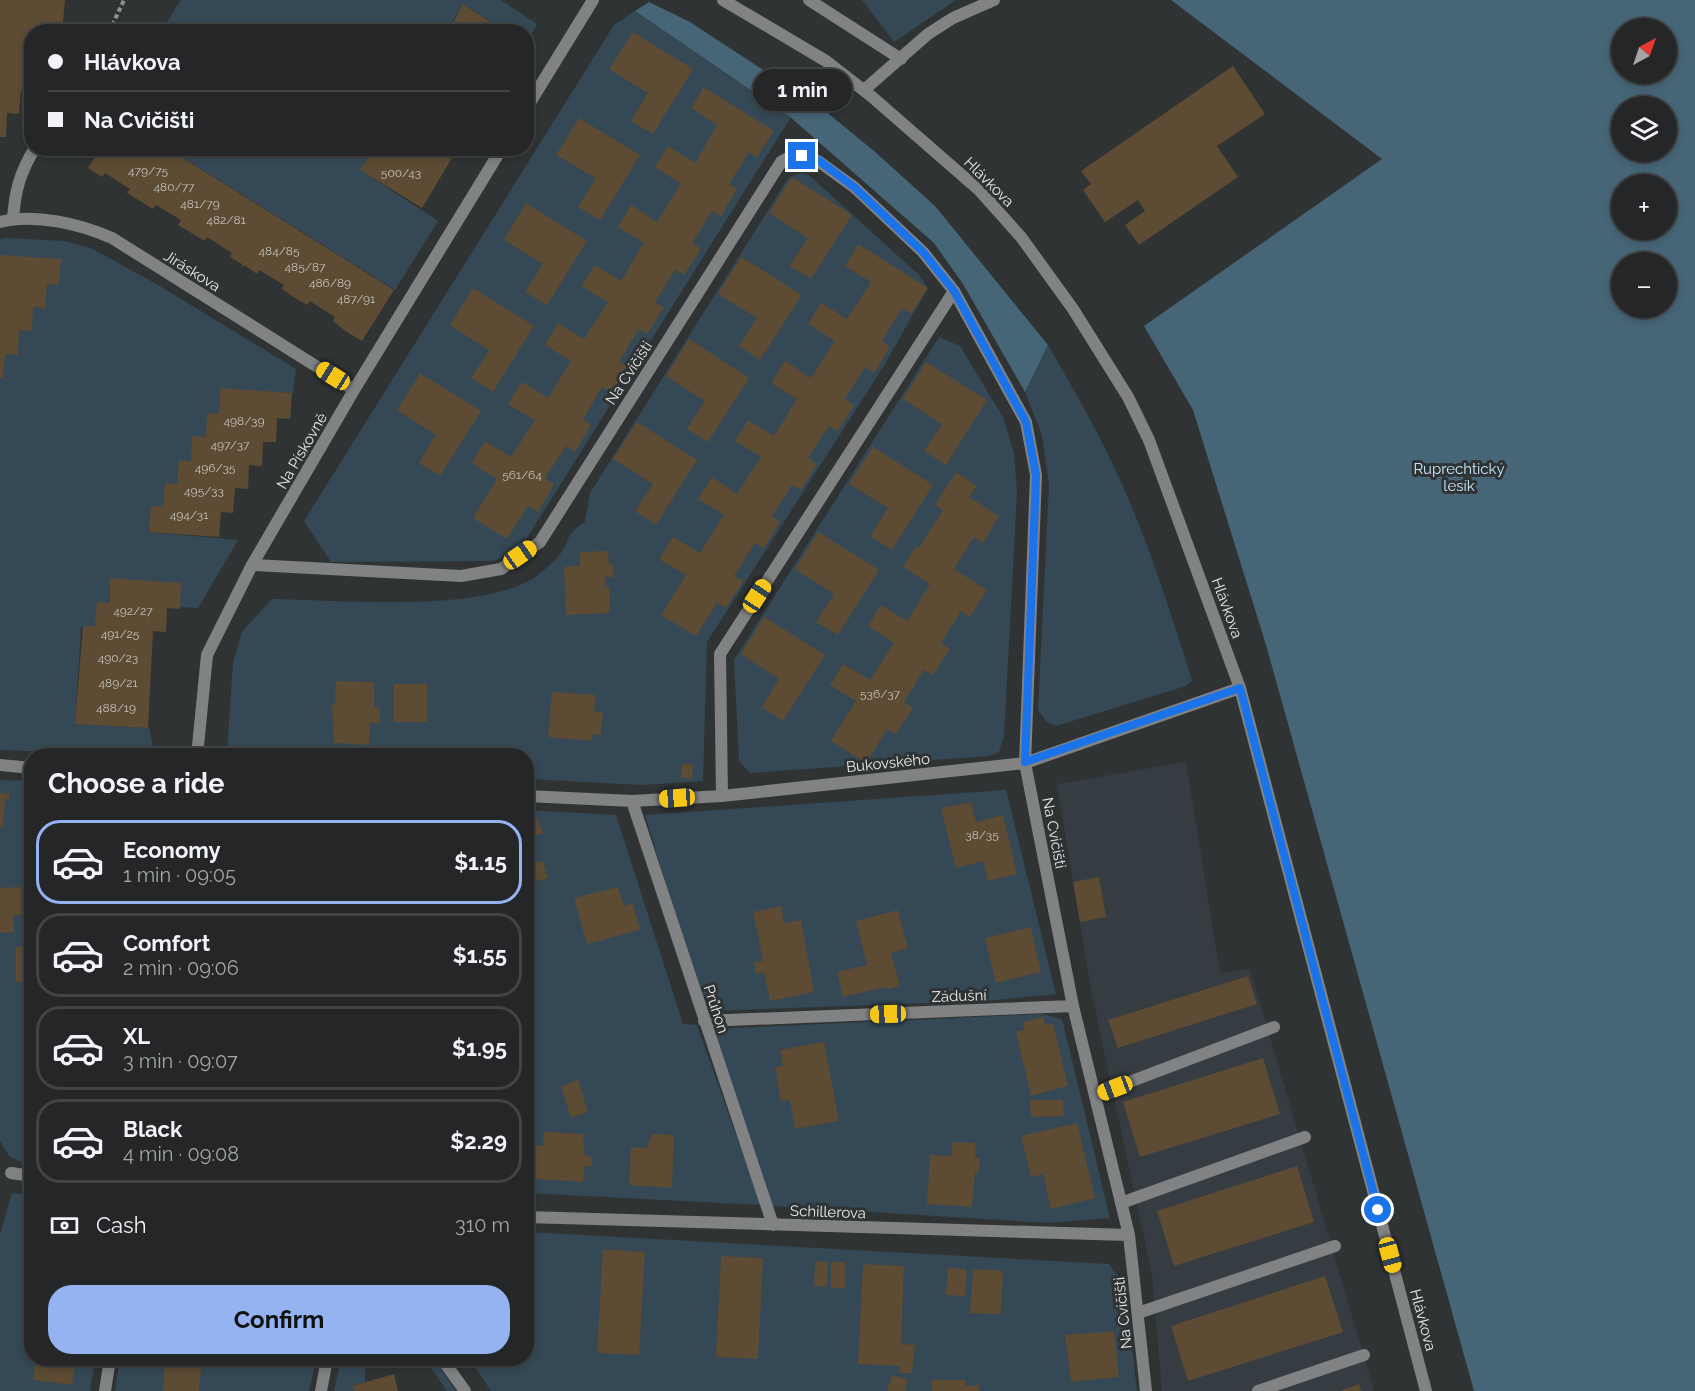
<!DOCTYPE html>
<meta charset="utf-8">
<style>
:root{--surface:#242627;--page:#303233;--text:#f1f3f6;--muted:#a3a5a7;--line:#414344;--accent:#95b2f1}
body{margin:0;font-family:Raleway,sans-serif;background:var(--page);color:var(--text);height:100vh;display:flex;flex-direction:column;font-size:22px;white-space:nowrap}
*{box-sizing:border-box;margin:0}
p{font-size:20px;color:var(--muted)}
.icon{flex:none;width:33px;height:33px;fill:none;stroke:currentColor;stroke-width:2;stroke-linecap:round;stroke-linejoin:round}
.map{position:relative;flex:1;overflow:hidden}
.details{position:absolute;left:24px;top:748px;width:510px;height:618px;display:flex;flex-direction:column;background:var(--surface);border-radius:24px;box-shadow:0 3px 9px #0003,0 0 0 2px var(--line)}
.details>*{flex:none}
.top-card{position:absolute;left:24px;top:24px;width:510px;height:132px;border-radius:24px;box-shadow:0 3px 9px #0003,0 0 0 2px var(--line);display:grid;align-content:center;height:132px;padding:0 24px;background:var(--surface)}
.needle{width:39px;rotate:40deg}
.controls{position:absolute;left:1611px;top:18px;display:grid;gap:12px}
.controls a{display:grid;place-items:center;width:66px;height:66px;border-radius:50%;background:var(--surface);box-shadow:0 3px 9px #0003,0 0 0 2px var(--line);font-size:30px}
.end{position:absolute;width:27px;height:27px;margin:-14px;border:8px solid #1a73e8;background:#fff;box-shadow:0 0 0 3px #fff}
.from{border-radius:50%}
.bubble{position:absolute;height:42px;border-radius:21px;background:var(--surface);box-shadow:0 3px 9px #0003,0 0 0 2px var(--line);font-size:20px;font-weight:700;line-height:42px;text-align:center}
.car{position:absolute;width:18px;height:36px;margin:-18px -9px;border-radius:8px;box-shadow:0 0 4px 2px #0007;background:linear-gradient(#f5c518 24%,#345 0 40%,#f5c518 0 76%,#345 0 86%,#f5c518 0)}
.top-card b{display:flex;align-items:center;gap:21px;height:57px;font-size:22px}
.top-card b+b{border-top:2px solid var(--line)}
.top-card i{width:15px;height:15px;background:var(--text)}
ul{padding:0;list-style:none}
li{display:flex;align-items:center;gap:18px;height:84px;margin:0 12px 9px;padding:0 12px;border:3px solid var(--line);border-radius:24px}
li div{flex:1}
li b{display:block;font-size:22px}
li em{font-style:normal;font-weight:700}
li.active{border-color:var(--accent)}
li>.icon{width:54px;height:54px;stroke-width:1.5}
h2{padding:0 24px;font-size:27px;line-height:72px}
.pay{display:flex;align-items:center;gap:15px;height:66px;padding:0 24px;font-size:22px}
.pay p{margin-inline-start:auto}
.button{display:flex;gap:12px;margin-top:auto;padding:12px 24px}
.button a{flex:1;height:69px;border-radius:24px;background:var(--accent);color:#111;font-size:24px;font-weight:700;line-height:69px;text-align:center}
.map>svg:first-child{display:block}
.built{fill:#353d42}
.green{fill:#344955}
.forest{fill:#466576;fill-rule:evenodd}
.building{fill:#5e4b33}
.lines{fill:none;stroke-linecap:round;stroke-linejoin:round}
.path{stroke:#8d9090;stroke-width:4;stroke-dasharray:4.5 3;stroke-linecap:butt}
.lane{stroke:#818283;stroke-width:12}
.street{stroke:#818283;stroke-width:12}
.route{stroke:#1a73e8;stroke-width:8}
.labels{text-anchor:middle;stroke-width:6;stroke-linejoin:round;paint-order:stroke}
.number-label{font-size:12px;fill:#c5c2bc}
.street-label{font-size:15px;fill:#e7e9e9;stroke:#303334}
.park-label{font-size:15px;fill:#c6e9fd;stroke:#303334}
</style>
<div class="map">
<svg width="1695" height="1391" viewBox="0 0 1695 1391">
<rect width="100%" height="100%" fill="#303334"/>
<!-- built -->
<path class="built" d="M1186,762L1220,973L1250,969L1374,1391H1162L1152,1275L1092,995L1057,784Z"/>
<!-- green -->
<path class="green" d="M183,0H501L537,24L527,42L526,32L506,31L463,4L447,31L161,32L180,1Z
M862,0H956L894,42Z
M635,11L791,117L518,552L493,561L331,562L304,521L614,25Z
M169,149H375L362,171L438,221L395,290Z
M802,173L811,177L919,275L928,288L882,369L707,642L703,781L642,785L527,779L526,756H232L227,752L233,663L242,632L272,599C341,600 477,613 534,578C542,572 555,561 561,553C572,536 564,536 585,522L590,493L789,177Z
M6,238L64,241L91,248L158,285L296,369L293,393L220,389L219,414L148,532L238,540L198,608L110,603L95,626L81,627L75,724L149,728L155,756L0,750V361L47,284L0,259V239Z
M939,337L960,346L1003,417L1014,453L1017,493L1004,736L999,752L989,756L750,773L739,761L734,660Z
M1048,345C1074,390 1100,435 1121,482C1150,546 1171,614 1192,680L1186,686L1056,726L1047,722L1038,710L1049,485L1042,435L1025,392Z
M0,780L31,781V1166L10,1157L0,1141Z
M1006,790L1056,994L986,1001L705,1011L645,815Z
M526,810L616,815L683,1024L697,1025L761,1205L527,1193Z
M1042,1014L1062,1019L1110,1218L1049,1223L773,1206L712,1029Z
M12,1193L31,1195L32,1359H95L90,1391H0V1235Z
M527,1232L1109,1264L1125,1286L1137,1391H491L470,1359H526Z
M120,1359H316L309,1391H115Z
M341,1359H365V1382L353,1386L354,1391H334Z
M425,1359H434L456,1391H447Z"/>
<!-- forest -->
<path class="forest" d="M1171,0H1695V1391H1474L1266,645L1193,410L1144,326L1382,159ZM1622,28H1666V74H1622ZM1622,106H1666V152H1622ZM1622,184H1666V230H1622ZM1622,262H1666V308H1622Z
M649,2L690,22L824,110L874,151L935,206L1048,345L1025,392L963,284L934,243L789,116L635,11Z"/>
<!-- building -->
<path class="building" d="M0,0H65L62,32H32V90H21L19,114L7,113L6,137H0Z
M463,4L506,32H448Z
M633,32L693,69L653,134L631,121L648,93L609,69Z
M1233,66L1265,114L1217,146L1238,177L1139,245L1125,225L1145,211L1138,200L1105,222L1083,190L1091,184L1081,171Z
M704,87L774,131L757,157L749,152L729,184L737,189L721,216L712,211L692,243L701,249L684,275L675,270L655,302L664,308L647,334L639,329L619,361L627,366L611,393L602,387L583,419L591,425L575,452L566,446L545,478L554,484L538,512L528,506L507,539L473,518L497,479L472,463L485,441L511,457L535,420L508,404L522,382L548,398L571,361L545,345L558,323L584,339L608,302L581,286L595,265L621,281L644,243L618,227L631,205L657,222L681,184L655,167L668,146L695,163L717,125L691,108Z
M579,118L640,155L600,220L578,207L596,178L556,155Z
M101,148H167L394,290L362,341L344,330L333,321L335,317L322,309L310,301L307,305L295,298L282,289L284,285L259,270L257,274L244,265L243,268L242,264L230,257L232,253L207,237L205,241L178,225L181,220L156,205L153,209L127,193L130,189L105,173L102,177L88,168Z
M376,148H458L422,208L360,170Z
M792,177L852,215L811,279L790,266L808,238L769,213Z
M526,203L587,241L547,305L525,292L543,264L504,240Z
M858,244L928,288L911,314L902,308L882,341L890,347L874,373L865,367L845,399L854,405L838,431L829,426L808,458L817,464L801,490L792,485L772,516L780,522L764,548L755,543L734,576L743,581L726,608L717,603L696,636L661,615L686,575L659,559L673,537L700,553L724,515L698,499L712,477L737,494L761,457L735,441L748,420L774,436L797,399L771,383L785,361L811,378L835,341L808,324L821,303L847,319L871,282L845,266Z
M0,255L61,259L59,285L47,284L45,308L33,307L32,331L19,330L18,355L5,354L3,378H0Z
M741,257L802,295L760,360L739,346L757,318L718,294Z
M473,288L534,326L493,392L471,378L489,350L450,325Z
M689,339L749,378L708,442L687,429L705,401L666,376Z
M926,362L987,400L946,465L924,451L942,424L903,399Z
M420,373L481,411L440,476L419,463L436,435L397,410Z
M220,388L292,393L290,419L277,418L276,442H263L262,466L249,465L248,489L235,488L233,513L221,512L219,537L149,532L151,506L163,507L165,483L177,484L179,460L191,461L192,436L206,437L207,413L219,414Z
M637,422L697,460L656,525L635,511L653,484L613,459Z
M873,447L933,485L892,550L870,536L888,508L849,484Z
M956,472L977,486L969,497L999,516L983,543L974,537L954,569L987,590L970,617L961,611L941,643L950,649L933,675L924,670L904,702L913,708L896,734L887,729L866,763L831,741L856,701L830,685L843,664L870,680L894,643L868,626L881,605L907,621L930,584L903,567L916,546L919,548L943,510L935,505Z
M818,532L879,570L838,635L816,622L834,594L795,569Z
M608,551L609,565H613V577H605V587H609L610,613L566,615L564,567L580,566V552Z
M110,578L181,583L180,609L167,608L166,632L153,631L148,728L75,724L83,626H95L97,602L110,603Z
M764,617L825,655L783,721L762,707L779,679L741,654Z
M336,681L374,682V707H380V723H370L369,745L334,743L332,705H335Z
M394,684H427V722H394Z
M552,692L596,695L594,711L603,712L601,735L593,734L592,741L548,737Z
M682,764L693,765L692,779L681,778Z
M0,793L9,794V800L5,799L3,827H0Z
M971,802L976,822L1003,815L1017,874L988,881L983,861L956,868L941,808Z
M534,810L543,833L526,840V813Z
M543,861L548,878L534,882L536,889L526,892V866Z
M1099,877L1106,917L1080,922L1073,882Z
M21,887V915H13L14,932L0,933V888Z
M618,887L624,906L633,903L640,930L587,944L574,898Z
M781,906L784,923L801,920L814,992L770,1001L764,972L756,974L754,962L763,961L753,912Z
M898,910L908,948L891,953L900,986L887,989L886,987L843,997L837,972L867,965L856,921Z
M1031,927L1041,972L996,983L985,938Z
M32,946V980L16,982V947Z
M1248,976L1257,1004L1118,1048L1108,1020Z
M1043,1017L1045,1025L1053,1023L1068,1086L1031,1096L1016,1032L1024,1030L1023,1022Z
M824,1042L839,1121L795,1129L790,1100L781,1102L775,1067L783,1066L780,1050Z
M1263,1058L1280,1114L1140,1157L1123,1102Z
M578,1080L588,1112L571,1118L561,1086Z
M1030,1100H1063L1064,1116L1031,1117Z
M1077,1123L1095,1198L1051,1209L1043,1174L1031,1177L1021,1136Z
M544,1132L583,1134L585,1156L592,1157V1166H585L583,1182L526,1178L527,1144L543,1146Z
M652,1134L674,1135L672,1188L629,1185L631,1147L647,1148Z
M953,1142L976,1143L975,1157L980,1158L979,1172H975L972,1207L927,1204L930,1155L951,1156Z
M1297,1166L1314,1222L1174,1266L1157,1211Z
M603,1249L645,1252L639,1355L597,1353Z
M721,1256L763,1258L758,1359L716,1357Z
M815,1261L828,1262L827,1287L814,1286Z
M831,1262H845V1288H831Z
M863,1264L904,1266L901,1344L915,1345L912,1373H899L900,1366L858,1364Z
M948,1268L967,1269L965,1296L946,1295Z
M973,1269L1003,1271L1001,1314L970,1313Z
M1325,1276L1343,1332L1188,1381L1171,1326Z
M1114,1331L1119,1377L1071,1382L1065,1335Z
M36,1359H76L72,1385L33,1380Z
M165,1361L201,1365L199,1391H163Z
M394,1374L398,1391H354L352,1386Z
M892,1375L908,1380L905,1391H887Z
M932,1380H965V1386L979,1385V1391H932Z
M1359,1384L1361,1391H1340Z"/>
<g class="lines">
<!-- path -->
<path class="path" d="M109,32L124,0"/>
<!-- lane -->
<path class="lane" d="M864,90L928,34L953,18L994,0
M13,219C15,191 20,172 35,148
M1095,1095L1274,1027
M1121,1203L1305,1137
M1138,1313L1335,1246
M1258,1391L1364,1355"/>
<!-- street -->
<path class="street" d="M723,0L826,61L871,96L979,190L1021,237L1073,309L1128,397L1149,440L1240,688L1426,1391
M809,0L901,59
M526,109L593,0
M0,222C35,213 80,224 112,238L354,390
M252,565L461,576L501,569L540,542L781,162L793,155L818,161L854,187L923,252L954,291L1026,422L1036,475L1025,763L1073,1006L1129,1235L1146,1391
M197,756L207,655L252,565L354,390L502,148
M0,765L32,768
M526,796L632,801L722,796L1025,763L1240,688
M722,796L720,654L954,291
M632,801L773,1225
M704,1021L1073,1006
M11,1173L32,1176
M526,1217L1129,1235
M442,1359L465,1391
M105,1391L110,1359
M321,1391L327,1359"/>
</g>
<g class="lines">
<!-- route -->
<path class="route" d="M802,156L818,160L854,187L923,252L954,291L1026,422L1036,475L1025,762L1240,688L1378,1210"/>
</g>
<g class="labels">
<!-- number labels -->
<g class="number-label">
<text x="148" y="175">479/75</text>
<text x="401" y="177">500/43</text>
<text x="174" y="191">480/77</text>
<text x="200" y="208">481/79</text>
<text x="226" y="224">482/81</text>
<text x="279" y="255">484/85</text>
<text x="305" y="271">485/87</text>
<text x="330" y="287">486/89</text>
<text x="356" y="303">487/91</text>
<text x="244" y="425">498/39</text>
<text x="230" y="449">497/37</text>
<text x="215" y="472">496/35</text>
<text x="522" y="479">561/64</text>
<text x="204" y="495">495/33</text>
<text x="189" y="519">494/31</text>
<text x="133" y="615">492/27</text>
<text x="120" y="638">491/25</text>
<text x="118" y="662">490/23</text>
<text x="118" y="687">489/21</text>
<text x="880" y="698">536/37</text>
<text x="116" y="712">488/19</text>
<text x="982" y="839">38/35</text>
</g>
<!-- street labels -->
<g class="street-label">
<text transform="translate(989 182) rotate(45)" y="5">Hlávkova</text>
<text transform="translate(192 271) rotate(32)" y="5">Jiráskova</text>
<text transform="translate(629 373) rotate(-57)" y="5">Na Cvičišti</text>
<text transform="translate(302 451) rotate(-60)" y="5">Na Pískovně</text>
<text transform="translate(1227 608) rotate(70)" y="5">Hlávkova</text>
<text transform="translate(888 763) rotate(-6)" y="5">Bukovského</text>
<text transform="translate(1054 833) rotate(79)" y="5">Na Cvičišti</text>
<text transform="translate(959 996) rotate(-2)" y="5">Zádušní</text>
<text transform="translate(716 1009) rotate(72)" y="5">Průhon</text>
<text transform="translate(828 1212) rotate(2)" y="5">Schillerova</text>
<text transform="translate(1123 1313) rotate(-96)" y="5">Na Cvičišti</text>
<text transform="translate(1423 1320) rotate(75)" y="5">Hlávkova</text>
</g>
<!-- park labels -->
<g class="park-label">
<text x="1459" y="474">Ruprechtický<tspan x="1459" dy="17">lesík</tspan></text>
</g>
</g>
</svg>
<div class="controls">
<a><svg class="needle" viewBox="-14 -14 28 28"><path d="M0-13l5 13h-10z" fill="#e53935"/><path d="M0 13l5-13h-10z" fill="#a3a5a7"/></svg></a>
<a><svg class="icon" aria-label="layers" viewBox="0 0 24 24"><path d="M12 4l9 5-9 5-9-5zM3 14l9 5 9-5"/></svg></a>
<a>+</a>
<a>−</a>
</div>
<i class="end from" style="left:1378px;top:1210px"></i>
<i class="end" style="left:802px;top:156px"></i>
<div class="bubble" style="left:753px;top:69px;width:99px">1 min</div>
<i class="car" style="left:333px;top:376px;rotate:302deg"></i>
<i class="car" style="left:520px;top:555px;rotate:55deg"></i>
<i class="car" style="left:757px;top:596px;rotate:33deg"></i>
<i class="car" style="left:677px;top:798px;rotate:266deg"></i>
<i class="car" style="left:888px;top:1014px;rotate:268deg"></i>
<i class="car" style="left:1115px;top:1088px;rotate:249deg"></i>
<i class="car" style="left:1390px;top:1255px;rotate:165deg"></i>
<div class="top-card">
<b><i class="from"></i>Hlávkova</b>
<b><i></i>Na Cvičišti</b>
</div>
<section class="details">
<h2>Choose a ride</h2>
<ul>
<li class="active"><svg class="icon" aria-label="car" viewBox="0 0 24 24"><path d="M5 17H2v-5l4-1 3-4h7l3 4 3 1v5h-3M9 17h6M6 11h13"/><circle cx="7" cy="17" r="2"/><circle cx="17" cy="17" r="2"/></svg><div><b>Economy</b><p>1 min · 09:05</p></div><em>$1.15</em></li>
<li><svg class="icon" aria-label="car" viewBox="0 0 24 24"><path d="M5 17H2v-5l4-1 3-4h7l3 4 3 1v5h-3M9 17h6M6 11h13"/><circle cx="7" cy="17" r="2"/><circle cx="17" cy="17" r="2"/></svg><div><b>Comfort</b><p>2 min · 09:06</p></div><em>$1.55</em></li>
<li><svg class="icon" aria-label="car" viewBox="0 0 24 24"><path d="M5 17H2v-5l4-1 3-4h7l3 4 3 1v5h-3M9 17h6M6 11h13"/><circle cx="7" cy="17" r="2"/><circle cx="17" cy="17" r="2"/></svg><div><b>XL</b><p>3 min · 09:07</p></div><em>$1.95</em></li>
<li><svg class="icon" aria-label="car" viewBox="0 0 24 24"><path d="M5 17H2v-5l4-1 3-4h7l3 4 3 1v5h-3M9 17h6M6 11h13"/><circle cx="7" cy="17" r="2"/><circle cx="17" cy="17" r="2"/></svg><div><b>Black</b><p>4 min · 09:08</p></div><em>$2.29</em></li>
</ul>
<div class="pay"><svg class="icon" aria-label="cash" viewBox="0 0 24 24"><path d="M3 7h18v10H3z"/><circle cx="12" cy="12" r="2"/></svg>Cash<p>310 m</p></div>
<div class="button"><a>Confirm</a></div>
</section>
</div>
